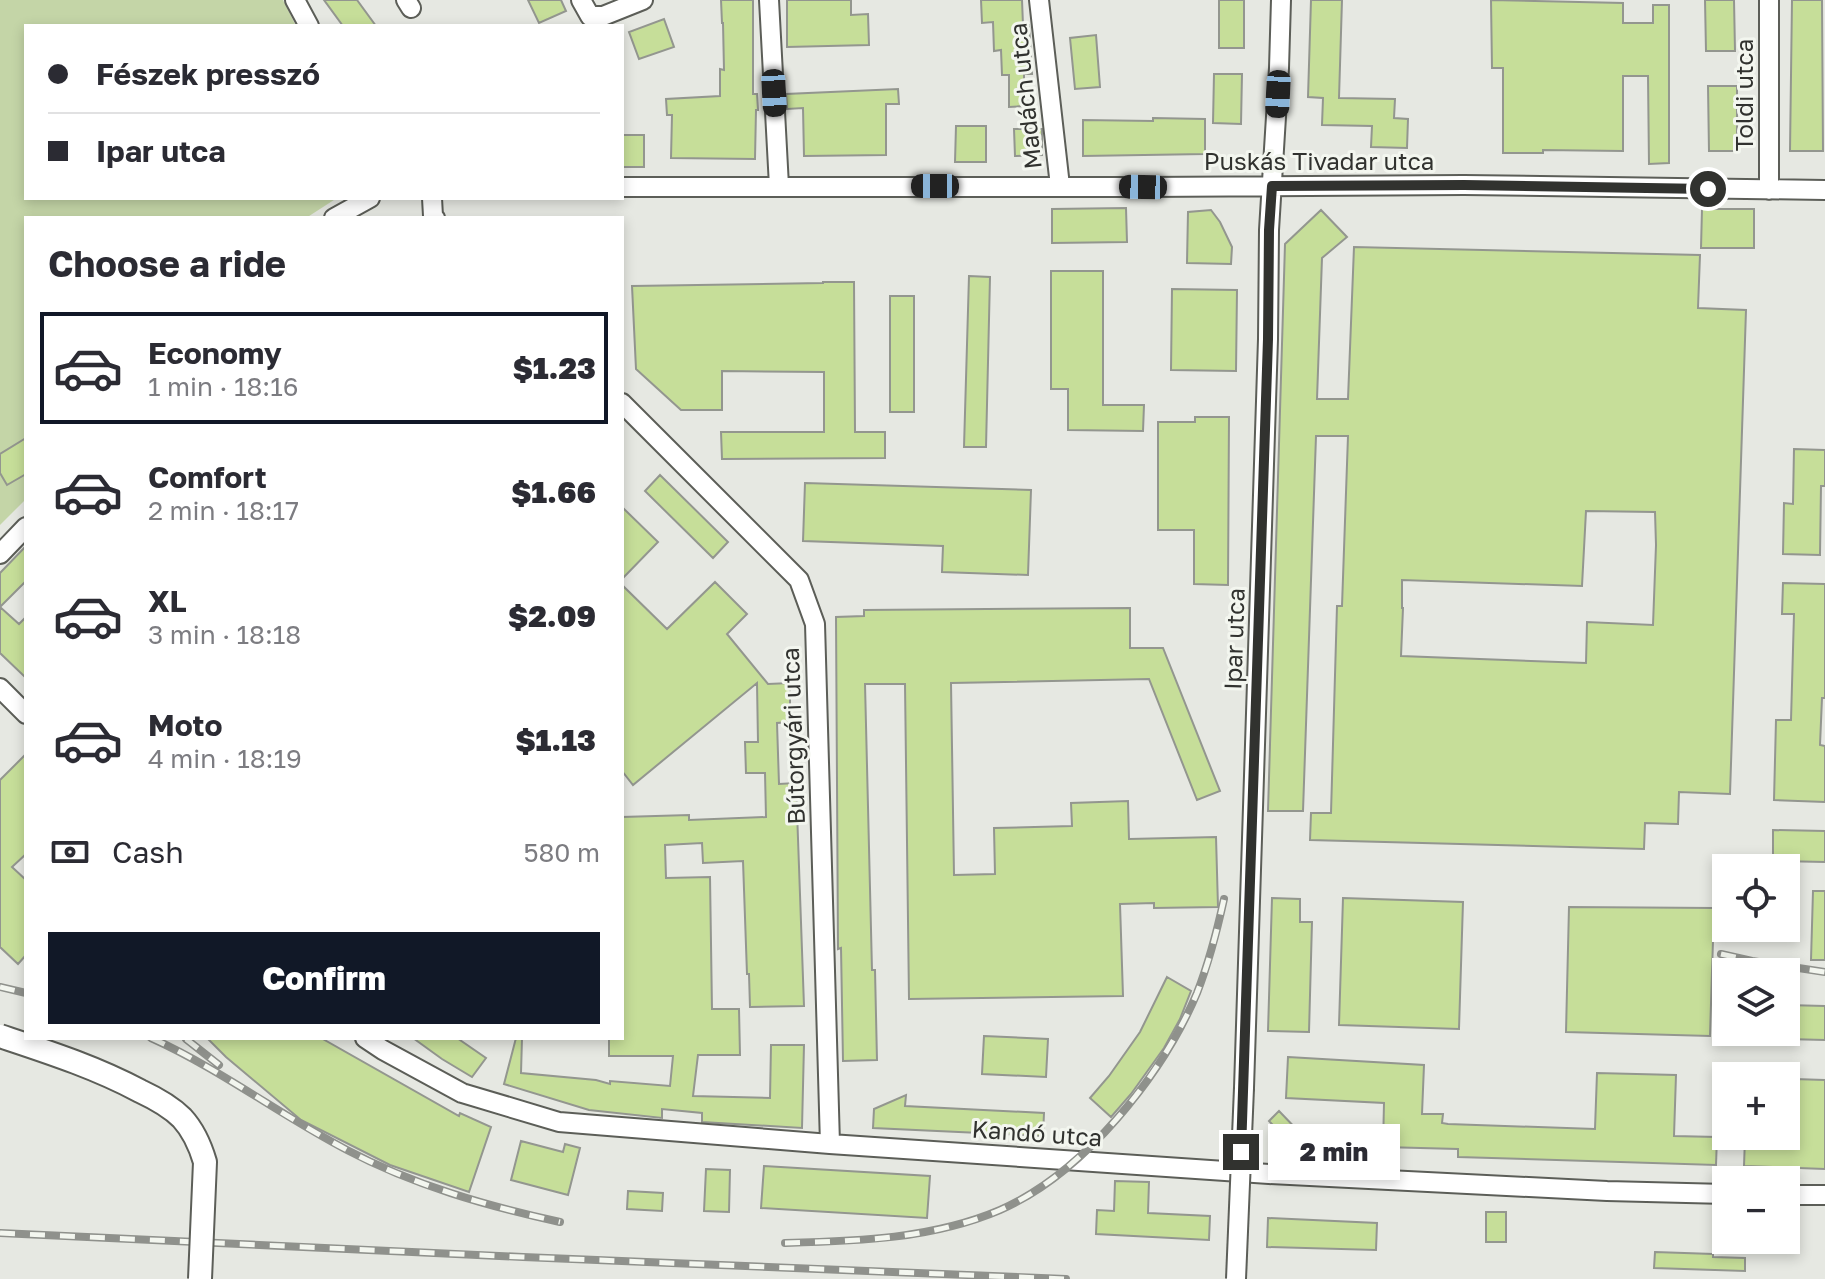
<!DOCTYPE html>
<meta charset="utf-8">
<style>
:root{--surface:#fff;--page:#f7f7f7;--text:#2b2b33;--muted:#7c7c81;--line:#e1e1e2;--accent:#111827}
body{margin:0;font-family:"Golos Text",sans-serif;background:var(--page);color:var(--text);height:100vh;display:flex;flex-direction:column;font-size:30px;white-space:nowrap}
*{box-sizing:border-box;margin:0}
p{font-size:26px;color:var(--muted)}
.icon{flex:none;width:44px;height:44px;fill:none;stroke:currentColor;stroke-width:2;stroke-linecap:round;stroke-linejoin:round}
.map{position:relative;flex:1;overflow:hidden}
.side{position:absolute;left:24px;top:216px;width:600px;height:824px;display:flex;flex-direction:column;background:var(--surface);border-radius:0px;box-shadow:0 4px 12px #0003}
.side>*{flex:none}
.hud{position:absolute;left:24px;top:24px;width:600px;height:176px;border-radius:0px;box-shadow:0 4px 12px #0003;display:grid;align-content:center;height:176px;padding:0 24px;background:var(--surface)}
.controls{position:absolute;left:1712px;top:854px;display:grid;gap:16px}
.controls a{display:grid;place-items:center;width:88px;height:88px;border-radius:0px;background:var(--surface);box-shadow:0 4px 12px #0003;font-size:40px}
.end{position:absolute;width:36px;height:36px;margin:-18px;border:10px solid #31322f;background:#fff;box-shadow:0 0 0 4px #fff}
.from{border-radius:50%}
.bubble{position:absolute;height:56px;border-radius:0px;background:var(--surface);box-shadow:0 4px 12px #0003;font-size:26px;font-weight:800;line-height:56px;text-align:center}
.car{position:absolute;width:24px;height:48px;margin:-24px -12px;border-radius:10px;box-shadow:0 0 6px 2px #0007;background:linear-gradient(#222 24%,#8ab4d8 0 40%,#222 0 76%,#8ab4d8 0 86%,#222 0)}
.hud b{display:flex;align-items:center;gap:28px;height:76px;font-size:30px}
.hud b+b{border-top:2px solid var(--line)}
.hud i{width:20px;height:20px;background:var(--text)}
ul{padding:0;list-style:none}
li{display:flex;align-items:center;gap:24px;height:112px;margin:0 16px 12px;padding:0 8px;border:4px solid transparent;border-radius:0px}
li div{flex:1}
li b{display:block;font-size:30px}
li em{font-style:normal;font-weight:800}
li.current{border-color:var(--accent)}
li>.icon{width:72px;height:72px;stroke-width:1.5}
h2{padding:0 24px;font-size:36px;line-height:96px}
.pay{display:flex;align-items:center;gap:20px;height:88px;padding:0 24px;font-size:30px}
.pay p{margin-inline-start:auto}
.primary-button{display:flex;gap:16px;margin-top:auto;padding:16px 24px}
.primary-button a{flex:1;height:92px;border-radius:0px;background:var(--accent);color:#fff;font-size:32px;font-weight:800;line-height:92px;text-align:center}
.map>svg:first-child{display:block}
.green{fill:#c4d5a7}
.building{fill:#c6de99;stroke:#93968f;stroke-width:2;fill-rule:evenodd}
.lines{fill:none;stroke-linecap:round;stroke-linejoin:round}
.minor-casing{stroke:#5c5e58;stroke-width:22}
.minor{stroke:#fff;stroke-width:18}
.rail-casing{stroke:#8f918c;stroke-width:8}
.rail{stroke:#f3f6ef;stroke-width:5;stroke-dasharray:15;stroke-linecap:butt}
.minor-bridge-casing{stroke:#5c5e58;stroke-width:22;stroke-linecap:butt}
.major-bridge-casing{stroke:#5c5e58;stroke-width:26;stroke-linecap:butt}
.minor-bridge{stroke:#fff;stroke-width:18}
.major-bridge{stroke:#fff;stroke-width:22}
.route{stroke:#31322f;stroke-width:10}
.labels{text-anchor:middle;stroke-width:6;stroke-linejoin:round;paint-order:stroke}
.street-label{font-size:24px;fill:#31322f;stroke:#f3f6ef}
</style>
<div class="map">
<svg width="1825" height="1279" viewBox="0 0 1825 1279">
<rect width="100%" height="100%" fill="#e6e8e2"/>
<!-- green -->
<path class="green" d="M0,0H283L296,26H26V198H337L306,218H26V499L0,525Z"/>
<!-- building -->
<path class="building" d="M324,0H357L376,26H343Z
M528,0H561L566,11L539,23Z
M721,0H753V94H757L758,110H756L755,159L671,158L672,115H667L666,99L720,96V69L724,70L723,23H722Z
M787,0H851V15L868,14L869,45L787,47Z
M981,0H1022L1023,25H1029L1032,74H1024V106L1009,107V75H1002L1001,50L994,51L993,22L982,23Z
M1219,0H1244V48H1219Z
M1311,0H1342L1339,98L1395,99L1394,118L1408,119L1407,148L1371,147L1372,126L1322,125L1323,98L1308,97Z
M1491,0L1623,3V23H1653V5H1669V163L1649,164L1648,76H1623V151L1543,150V153H1503V68H1492Z
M1705,0H1734L1735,51H1706Z
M1792,0H1822L1823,151H1790Z
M664,19L674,47L639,59L629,32Z
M1096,35L1100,87L1075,89L1070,38Z
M1214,74H1242L1241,124L1213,123Z
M1708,86H1737V151H1709Z
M898,89L899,104H886V155L804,156L803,108L787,109L786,94Z
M1153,118L1205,119V154L1083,156V120L1153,121Z
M956,126H986V162H955Z
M1014,129H1042V155L1015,156Z
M622,135H644V167H622Z
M1126,208L1127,242L1052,243V209Z
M1702,209H1754V248H1701Z
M1211,210L1220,222L1232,247L1231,264L1187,263L1188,212Z
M1321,210L1347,237L1322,258L1317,399H1348L1354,247L1700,255L1698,308L1746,310L1730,794L1679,792L1678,824L1645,823L1644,849L1310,840L1311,813H1331L1337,606H1342L1348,436H1316L1303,811H1268L1285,244ZM1586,511L1655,512L1656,545L1653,625L1587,622L1586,663L1401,656L1403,608H1402V580L1582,586Z
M1051,271H1103V405H1144L1143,431L1068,430V389H1051Z
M969,276L990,277L986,447H964Z
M823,282H854L855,432H885V458L722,459L721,432H824V372L722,371V410H681L636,369L632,286L823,283Z
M1172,289L1237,290L1236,371L1171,370Z
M890,296H914V412H890Z
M1195,417H1229L1228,585L1194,584V530H1158V422H1195Z
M26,438V474L7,485L0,473V454Z
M1794,449L1825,450V486H1821L1820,555L1783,554L1784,503L1793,504Z
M660,475L728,542L713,558L645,491Z
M805,483L1031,490L1028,575L942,572L943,546L803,541Z
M622,507L658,542L622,579Z
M26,546V581L0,607L19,624L26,617V678L0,653V573Z
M715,582L747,614L727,634L768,684L790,683V722L777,723L779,784L796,783L804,1006L750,1007L749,974H747L743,861L703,863L702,843L665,845L666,878L710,877L712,1009H739L740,1055H698L693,1096L770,1098L771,1045H804L802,1128L702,1122V1113L662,1109V1118L589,1110L504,1084L516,1038H522L521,1073L596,1080L610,1084V1081L670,1086L673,1056H609V1038H622V817L689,815V820L766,817L765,773H746L745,742H758L757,683L633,785L622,771V585L667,629Z
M1783,583L1825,584V698H1822L1820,745L1825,746V802L1774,800L1776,720H1791L1794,614H1782Z
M1130,608V648H1163L1220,791L1197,800L1149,679L951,683L954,875L995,874L994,828L1072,826L1071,803L1128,801L1129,839L1216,837L1218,907L1154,908V903L1120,904L1123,996L909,999L905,684H865L872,970H875L877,1060L843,1061L841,948L838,949L836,617L864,616V610Z
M26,754V854L12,867L26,880V955L18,964L0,947V780Z
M1773,830L1825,831V862L1773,861Z
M1813,891H1825V960H1811Z
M1272,898L1300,899V922H1312L1309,1032L1268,1031Z
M1343,898L1463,902L1459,1029L1339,1025Z
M1569,907L1714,908L1710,1036L1566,1032Z
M1167,977L1191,991L1180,1019L1164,1048L1131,1094L1111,1117L1090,1098L1109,1076L1140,1032Z
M1786,1005L1825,1006V1040L1786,1039Z
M984,1036L1048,1039L1046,1077L982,1074Z
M207,1038H321L459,1116L460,1113L491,1127L469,1192L390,1165L301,1120L226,1057Z
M413,1038H457L486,1058L472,1077L442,1059Z
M1288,1057L1424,1065L1422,1114H1443L1442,1123L1448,1124L1595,1129L1597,1073L1676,1075L1674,1136L1717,1137L1716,1165L1458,1157V1149L1383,1147L1384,1103L1286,1098Z
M1794,1079L1825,1080V1169L1744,1166L1745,1138L1792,1140Z
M906,1095L905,1106L1044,1113L1043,1136L873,1128L874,1109Z
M1279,1111L1303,1136L1381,1140L1380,1154L1297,1151L1269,1121Z
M521,1141L563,1152L565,1144L580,1148L568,1195L511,1180Z
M764,1166L930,1176L927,1218L761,1208Z
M706,1169L730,1170L729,1212L704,1211Z
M1115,1181L1149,1182L1148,1213L1210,1216L1209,1240L1096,1234L1097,1210L1114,1211Z
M628,1191L663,1193L662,1211L627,1209Z
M1486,1212H1506V1242H1486Z
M1268,1218L1377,1223L1376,1250L1267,1247Z
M1655,1252L1713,1254V1257L1745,1258V1271L1654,1268Z"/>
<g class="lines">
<!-- minor casing -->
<g class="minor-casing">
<path id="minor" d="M295,0L309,26
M406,0L411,8
M581,0L590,16H603L643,0
M769,0L779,186
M1039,0L1060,186
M1769,0V190
M622,187H1143L1464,185L1825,190
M432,198L433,216L435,218
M334,218L370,198
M622,403L799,580L815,624L830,1144
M0,554L26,527
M0,688L26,714
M365,1038L383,1050L462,1093L559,1122L830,1144L1269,1174L1607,1191L1726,1194
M1244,1088L1268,339L1269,230L1279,68L1281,0
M1786,1195H1825"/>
</g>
<!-- minor -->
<use href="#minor" class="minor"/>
<!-- rail casing -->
<g class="rail-casing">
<path id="rail" d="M1721,954L1752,961L1825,972
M0,987L26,993
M151,1038C220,1069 280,1115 347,1150C413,1185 487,1206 560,1222
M186,1039L219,1065
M0,1233L523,1257L1066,1279
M785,1243C858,1241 932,1239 1000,1210C1084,1173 1162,1076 1197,993C1209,962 1217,931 1224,899"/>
</g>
<!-- rail -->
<use href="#rail" class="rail"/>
<!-- minor-bridge casing -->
<g class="minor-bridge-casing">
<path id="minor-bridge" d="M1236,1279L1244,1088"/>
</g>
<!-- major-bridge casing -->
<g class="major-bridge-casing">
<path id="major-bridge" d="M0,1036C48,1052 95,1067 140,1091C155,1098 170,1106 182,1118C194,1131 200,1145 205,1162L200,1279"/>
</g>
<!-- minor-bridge -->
<use href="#minor-bridge" class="minor-bridge"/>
<!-- major-bridge -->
<use href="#major-bridge" class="major-bridge"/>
</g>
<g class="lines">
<!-- route -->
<path class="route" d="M1241,1152L1268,339L1269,230L1272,186L1464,185L1708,189"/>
</g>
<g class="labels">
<!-- street labels -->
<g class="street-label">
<text transform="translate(1745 95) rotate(-90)" y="8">Toldi utca</text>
<text transform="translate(1026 96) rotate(-96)" y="8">Madách utca</text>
<text x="1319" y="170">Puskás Tivadar utca</text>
<text transform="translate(1235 639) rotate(-88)" y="8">Ipar utca</text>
<text transform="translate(794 736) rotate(-92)" y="8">Bútorgyári utca</text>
<text transform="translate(1037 1134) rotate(4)" y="8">Kandó utca</text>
</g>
</g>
</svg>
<div class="controls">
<a><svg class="icon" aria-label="locate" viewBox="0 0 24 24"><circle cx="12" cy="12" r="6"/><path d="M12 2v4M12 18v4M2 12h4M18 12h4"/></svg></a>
<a><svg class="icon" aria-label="layers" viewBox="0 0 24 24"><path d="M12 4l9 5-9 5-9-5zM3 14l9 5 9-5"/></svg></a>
<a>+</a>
<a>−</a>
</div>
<i class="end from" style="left:1708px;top:189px"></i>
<i class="end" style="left:1241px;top:1152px"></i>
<div class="bubble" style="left:1268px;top:1124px;width:132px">2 min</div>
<i class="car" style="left:774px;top:93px;rotate:177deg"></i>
<i class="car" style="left:1278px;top:94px;rotate:183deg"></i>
<i class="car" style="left:935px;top:186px;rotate:270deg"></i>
<i class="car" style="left:1143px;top:187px;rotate:271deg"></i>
<div class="hud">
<b><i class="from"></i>Fészek presszó</b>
<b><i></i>Ipar utca</b>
</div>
<section class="side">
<h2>Choose a ride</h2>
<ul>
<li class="current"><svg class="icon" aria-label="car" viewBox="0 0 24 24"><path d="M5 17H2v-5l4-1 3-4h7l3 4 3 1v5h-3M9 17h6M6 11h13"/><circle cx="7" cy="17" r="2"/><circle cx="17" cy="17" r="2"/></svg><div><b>Economy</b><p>1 min · 18:16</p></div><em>$1.23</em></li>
<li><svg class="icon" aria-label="car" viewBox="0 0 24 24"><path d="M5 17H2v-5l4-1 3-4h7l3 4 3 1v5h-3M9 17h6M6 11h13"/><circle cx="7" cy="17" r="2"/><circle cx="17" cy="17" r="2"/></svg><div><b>Comfort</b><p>2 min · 18:17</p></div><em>$1.66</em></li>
<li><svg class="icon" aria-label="car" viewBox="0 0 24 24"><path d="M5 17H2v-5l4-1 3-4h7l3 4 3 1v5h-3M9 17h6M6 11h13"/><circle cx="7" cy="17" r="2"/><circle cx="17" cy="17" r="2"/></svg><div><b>XL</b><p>3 min · 18:18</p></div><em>$2.09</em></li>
<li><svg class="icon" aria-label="car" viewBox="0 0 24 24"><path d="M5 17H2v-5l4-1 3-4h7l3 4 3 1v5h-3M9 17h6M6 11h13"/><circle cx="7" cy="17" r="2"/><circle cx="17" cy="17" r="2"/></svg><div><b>Moto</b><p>4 min · 18:19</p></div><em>$1.13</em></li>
</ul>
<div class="pay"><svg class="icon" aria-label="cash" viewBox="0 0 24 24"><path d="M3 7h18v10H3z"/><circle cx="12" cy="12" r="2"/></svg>Cash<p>580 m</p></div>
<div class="primary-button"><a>Confirm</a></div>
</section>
</div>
